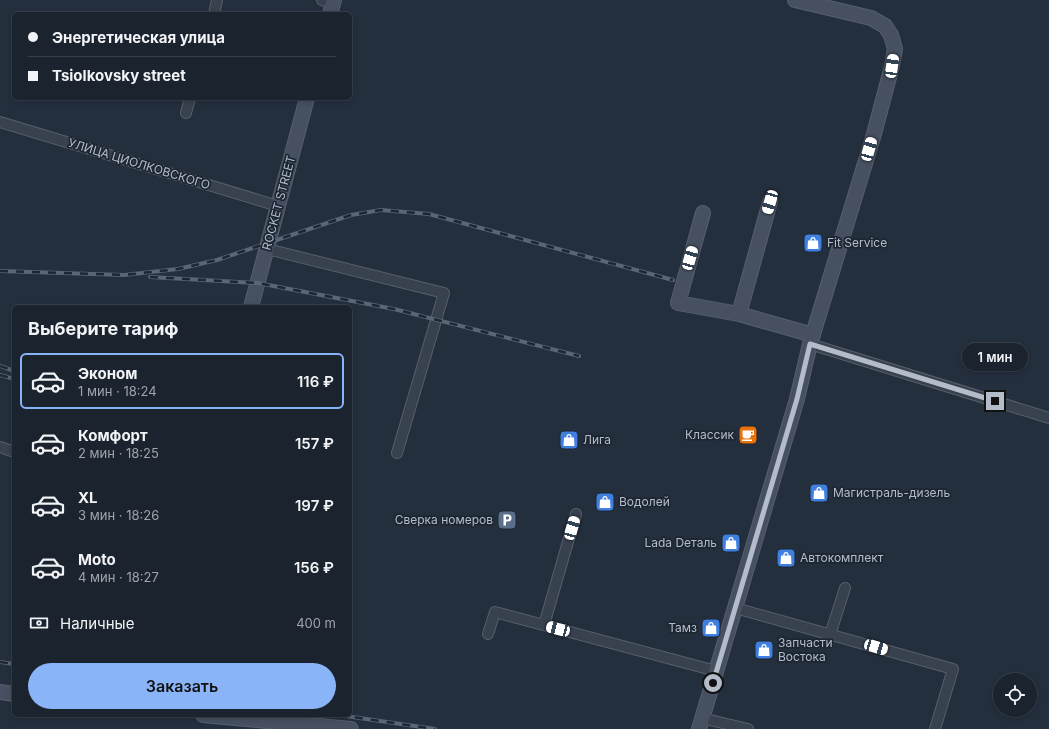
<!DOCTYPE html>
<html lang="ru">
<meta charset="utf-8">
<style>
:root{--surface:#1b232e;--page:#242b36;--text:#f1f3f6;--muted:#a0a4aa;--line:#39404a;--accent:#8ab4f8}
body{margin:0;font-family:Inter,sans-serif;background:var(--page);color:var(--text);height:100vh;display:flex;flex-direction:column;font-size:15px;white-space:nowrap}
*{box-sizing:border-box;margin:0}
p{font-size:13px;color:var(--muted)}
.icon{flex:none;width:22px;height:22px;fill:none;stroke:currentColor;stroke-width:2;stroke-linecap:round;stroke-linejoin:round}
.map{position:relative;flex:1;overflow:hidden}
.panel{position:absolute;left:12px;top:305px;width:340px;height:412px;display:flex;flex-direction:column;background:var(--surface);border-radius:6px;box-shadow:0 2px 6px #0003,0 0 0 1px var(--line)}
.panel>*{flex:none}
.guide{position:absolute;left:12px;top:12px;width:340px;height:88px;border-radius:6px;box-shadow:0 2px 6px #0003,0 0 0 1px var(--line);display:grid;align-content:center;height:88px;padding:0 16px;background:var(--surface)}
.controls{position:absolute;left:993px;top:673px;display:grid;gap:8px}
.controls a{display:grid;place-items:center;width:44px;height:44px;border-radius:50%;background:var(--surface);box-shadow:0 2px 6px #0003,0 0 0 1px var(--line);font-size:20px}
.end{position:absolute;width:18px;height:18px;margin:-9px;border:5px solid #b4bcc9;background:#111;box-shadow:0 0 0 2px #111}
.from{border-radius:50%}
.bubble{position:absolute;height:28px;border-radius:14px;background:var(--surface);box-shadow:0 2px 6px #0003,0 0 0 1px var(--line);font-size:13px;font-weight:600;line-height:28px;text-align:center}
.car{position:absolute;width:12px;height:24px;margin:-12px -6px;border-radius:5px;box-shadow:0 0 3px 1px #0007;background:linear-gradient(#fff 24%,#345 0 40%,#fff 0 76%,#345 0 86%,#fff 0)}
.guide b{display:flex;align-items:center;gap:14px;height:38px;font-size:15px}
.guide b+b{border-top:1px solid var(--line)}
.guide i{width:10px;height:10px;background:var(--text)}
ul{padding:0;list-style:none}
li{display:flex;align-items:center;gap:12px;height:56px;margin:0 8px 6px;padding:0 8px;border:2px solid transparent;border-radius:6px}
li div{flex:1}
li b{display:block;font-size:15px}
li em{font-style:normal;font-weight:600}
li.selected{border-color:var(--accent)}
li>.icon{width:36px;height:36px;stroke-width:1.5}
h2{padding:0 16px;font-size:18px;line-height:48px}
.pay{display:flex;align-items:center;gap:10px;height:44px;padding:0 16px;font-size:15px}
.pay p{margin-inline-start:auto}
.button{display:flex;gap:8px;margin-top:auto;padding:8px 16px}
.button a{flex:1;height:46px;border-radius:24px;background:var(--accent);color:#111;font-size:16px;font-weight:600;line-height:46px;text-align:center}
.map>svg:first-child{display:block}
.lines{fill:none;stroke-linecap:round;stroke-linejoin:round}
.street-casing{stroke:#565f6c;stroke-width:12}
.secondary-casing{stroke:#565f6c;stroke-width:16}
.street{stroke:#38414e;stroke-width:10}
.secondary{stroke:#465061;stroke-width:14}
.rail-casing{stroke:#5a6575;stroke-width:4}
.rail{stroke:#1d2633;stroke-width:2.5;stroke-dasharray:8;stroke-linecap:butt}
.route{stroke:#b4bcc9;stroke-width:5}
.labels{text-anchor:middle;stroke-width:3.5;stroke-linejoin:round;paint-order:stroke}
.street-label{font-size:12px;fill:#b4bcc9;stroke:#1d2633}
.poi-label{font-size:12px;fill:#b4bcc9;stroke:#1d2633;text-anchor:start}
</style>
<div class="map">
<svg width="1049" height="729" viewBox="0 0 1049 729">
<rect width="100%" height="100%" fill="#242f3e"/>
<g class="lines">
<!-- street casing -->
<g class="street-casing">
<path id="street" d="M322,0L333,3
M214,14L217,0
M186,113L190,98
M0,122L278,206
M267,249L444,293L397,453
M810,344L1049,418
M0,447L14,452
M735,608L953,669L935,729
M544,625L576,514
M488,634L495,612L716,671
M830,635L845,588
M702,718L748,729"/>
</g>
<!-- secondary casing -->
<g class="secondary-casing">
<path id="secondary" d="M330,14L334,0
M770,202L739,314L813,335
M703,213L678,303L739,314
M251,307L307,98
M0,692L14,694
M203,715L351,729
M699,729L797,399L810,344L874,134L892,66L895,49L891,35L885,26L871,18L795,0"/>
</g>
<!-- street -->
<use href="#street" class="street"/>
<!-- secondary -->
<use href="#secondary" class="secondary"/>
<!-- rail casing -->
<g class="rail-casing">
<path id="rail" d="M0,271L124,275L178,269L217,260L351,215L381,210L429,214L673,280
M150,277L258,283L394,309L579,356
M0,366L14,371
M0,375L14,379
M0,662L14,664
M339,715L435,729"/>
</g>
<!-- rail -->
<use href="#rail" class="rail"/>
</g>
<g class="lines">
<!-- route -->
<path class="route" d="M713,683L797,399L810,344L995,401"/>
</g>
<!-- icons -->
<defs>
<g id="shop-square" transform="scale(1)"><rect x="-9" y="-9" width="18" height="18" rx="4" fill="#3f7fe0" stroke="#1d2633"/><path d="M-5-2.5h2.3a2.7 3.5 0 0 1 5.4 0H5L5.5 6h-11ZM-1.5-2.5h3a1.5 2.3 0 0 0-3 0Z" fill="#fff"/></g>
<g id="cafe-square" transform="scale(1)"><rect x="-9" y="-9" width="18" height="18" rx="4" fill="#e8710a" stroke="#1d2633"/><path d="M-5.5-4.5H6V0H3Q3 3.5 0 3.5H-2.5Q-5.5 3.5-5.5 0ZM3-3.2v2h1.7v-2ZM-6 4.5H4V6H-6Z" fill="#fff"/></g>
<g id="parking-square" transform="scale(1)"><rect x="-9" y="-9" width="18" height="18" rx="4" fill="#5c6f8a" stroke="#1d2633"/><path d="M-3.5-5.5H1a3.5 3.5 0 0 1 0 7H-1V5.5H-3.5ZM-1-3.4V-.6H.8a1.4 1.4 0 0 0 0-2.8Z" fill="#fff"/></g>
</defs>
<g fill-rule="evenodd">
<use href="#shop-square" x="813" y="243"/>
<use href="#cafe-square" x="748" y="435"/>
<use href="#shop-square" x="569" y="440"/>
<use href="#shop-square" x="819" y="493"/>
<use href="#shop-square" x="605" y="502"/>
<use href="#parking-square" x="507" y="520"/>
<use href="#shop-square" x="731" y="543"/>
<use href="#shop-square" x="786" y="558"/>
<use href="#shop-square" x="711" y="628"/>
<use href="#shop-square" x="764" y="650"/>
</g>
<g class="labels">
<!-- street labels -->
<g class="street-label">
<text transform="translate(139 164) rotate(17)" y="4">УЛИЦА ЦИОЛКОВСКОГО</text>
<text transform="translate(279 203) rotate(-75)" y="4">ROCKET STREET</text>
</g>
<!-- poi labels -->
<g class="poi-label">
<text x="827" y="247">Fit Service</text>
<text x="734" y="439" text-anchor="end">Классик</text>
<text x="583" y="444">Лига</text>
<text x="833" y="497">Магистраль-дизель</text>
<text x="619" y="506">Водолей</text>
<text x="493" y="524" text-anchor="end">Сверка номеров</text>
<text x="717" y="547" text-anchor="end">Lada Dеталь</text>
<text x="800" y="562">Автокомплект</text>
<text x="697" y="632" text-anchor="end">Тамз</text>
<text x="778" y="647">Запчасти<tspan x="778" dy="14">Востока</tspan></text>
</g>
</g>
</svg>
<div class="controls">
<a><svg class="icon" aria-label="locate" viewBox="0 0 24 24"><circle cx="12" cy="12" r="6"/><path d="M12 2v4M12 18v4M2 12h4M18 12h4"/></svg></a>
</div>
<i class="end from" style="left:713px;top:683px"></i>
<i class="end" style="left:995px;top:401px"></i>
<div class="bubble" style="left:962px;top:343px;width:66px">1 мин</div>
<i class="car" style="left:892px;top:66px;rotate:8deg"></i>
<i class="car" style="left:869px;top:149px;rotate:16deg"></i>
<i class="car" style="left:770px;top:202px;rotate:196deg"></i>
<i class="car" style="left:690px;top:258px;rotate:16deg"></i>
<i class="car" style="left:572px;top:528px;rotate:16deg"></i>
<i class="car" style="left:558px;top:629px;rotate:285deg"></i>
<i class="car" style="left:876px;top:647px;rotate:106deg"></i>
<div class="guide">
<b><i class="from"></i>Энергетическая улица</b>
<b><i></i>Tsiolkovsky street</b>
</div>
<section class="panel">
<h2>Выберите тариф</h2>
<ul>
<li class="selected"><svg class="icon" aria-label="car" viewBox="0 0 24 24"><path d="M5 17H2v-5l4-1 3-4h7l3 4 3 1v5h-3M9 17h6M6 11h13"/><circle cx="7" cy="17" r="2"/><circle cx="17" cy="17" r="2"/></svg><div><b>Эконом</b><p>1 мин · 18:24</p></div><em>116 ₽</em></li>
<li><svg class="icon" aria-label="car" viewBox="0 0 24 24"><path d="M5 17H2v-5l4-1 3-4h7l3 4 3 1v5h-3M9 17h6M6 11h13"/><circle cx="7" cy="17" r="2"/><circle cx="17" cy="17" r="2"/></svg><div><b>Комфорт</b><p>2 мин · 18:25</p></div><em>157 ₽</em></li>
<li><svg class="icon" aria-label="car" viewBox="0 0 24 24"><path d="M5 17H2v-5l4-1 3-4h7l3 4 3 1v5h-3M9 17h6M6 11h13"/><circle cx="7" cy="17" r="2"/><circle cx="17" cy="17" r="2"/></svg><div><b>XL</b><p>3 мин · 18:26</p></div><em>197 ₽</em></li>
<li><svg class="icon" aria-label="car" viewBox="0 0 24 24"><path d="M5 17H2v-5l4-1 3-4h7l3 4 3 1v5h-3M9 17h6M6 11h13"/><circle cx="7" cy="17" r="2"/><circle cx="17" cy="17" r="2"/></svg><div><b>Moto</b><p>4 мин · 18:27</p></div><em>156 ₽</em></li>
</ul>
<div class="pay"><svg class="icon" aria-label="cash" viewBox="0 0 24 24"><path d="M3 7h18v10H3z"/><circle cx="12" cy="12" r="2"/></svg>Наличные<p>400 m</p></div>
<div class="button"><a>Заказать</a></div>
</section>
</div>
